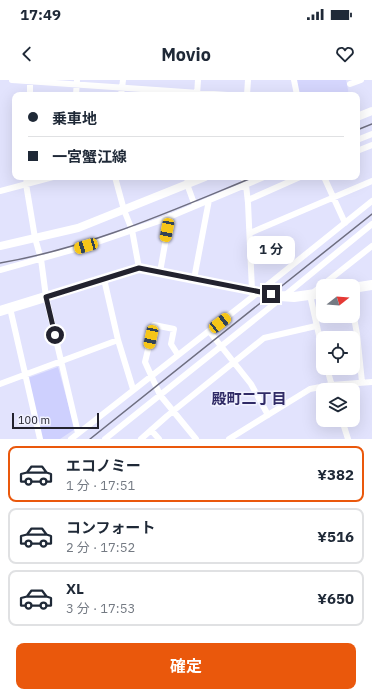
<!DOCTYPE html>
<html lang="ja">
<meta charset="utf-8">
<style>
:root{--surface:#fff;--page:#f2f2f3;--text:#1f2937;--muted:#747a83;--line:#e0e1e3;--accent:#ea580c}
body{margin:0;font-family:"IBM Plex Sans","Noto Sans JP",sans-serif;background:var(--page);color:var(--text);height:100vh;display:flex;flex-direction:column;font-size:15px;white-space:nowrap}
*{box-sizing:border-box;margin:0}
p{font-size:13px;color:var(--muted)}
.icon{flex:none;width:22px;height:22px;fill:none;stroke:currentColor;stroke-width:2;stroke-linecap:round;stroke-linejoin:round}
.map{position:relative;height:359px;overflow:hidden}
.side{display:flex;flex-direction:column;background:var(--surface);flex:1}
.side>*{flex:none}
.hud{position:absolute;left:12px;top:12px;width:348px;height:88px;border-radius:8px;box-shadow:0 4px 16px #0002;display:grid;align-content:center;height:88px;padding:0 16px;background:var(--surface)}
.needle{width:26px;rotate:73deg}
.tools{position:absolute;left:316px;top:199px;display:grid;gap:8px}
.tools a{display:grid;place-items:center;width:44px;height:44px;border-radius:8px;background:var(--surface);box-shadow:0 4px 16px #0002;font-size:20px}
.scale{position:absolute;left:12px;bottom:10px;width:87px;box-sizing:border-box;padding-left:4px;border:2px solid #22222e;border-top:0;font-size:11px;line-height:14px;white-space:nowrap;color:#22222e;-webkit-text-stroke:3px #f1f2ff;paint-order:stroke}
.end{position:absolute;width:18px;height:18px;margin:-9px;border:5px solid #22222e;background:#fff;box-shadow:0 0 0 2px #fff}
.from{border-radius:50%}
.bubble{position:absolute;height:28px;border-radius:8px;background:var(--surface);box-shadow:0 4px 16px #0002;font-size:13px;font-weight:700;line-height:28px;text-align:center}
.car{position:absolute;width:12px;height:24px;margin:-12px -6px;border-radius:5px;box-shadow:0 0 3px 1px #0007;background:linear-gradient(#f5c518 24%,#345 0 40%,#f5c518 0 76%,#345 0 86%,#f5c518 0)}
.hud b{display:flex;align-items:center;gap:14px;height:38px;font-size:15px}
.hud b+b{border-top:1px solid var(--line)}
.hud i{width:10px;height:10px;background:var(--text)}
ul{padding:7px 0 0;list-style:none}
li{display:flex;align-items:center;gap:12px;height:56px;margin:0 8px 6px;padding:0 8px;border:2px solid var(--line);border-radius:8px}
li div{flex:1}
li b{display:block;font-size:15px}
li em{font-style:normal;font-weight:700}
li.current{border-color:var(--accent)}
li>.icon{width:36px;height:36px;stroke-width:1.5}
.button{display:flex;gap:8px;margin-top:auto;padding:8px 16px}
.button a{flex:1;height:46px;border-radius:8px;background:var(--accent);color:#fff;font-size:16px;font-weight:700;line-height:46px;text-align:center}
.status{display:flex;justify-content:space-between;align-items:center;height:28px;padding:0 20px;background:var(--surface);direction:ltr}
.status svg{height:11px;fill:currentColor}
header{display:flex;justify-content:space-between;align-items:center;height:52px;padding:0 16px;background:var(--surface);font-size:18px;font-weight:700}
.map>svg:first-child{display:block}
.built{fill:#d5d6fd}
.green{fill:#ced0fe}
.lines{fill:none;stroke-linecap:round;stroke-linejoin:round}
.minor{stroke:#fff;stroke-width:6}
.tertiary{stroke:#fff;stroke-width:8}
.primary{stroke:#fff;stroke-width:10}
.rail{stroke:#6e6e80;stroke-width:1.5}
.route{stroke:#22222e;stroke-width:5}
.labels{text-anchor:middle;stroke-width:3;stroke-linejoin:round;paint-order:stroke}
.neighbourhood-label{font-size:15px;font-weight:bold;fill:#302b66;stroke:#f1f2ff}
</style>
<div class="status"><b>17:49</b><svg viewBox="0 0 49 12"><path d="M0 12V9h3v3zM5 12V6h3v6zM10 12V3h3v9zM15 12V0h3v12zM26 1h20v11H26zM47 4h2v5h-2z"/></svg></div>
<header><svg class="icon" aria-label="back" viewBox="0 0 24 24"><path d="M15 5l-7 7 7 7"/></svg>Movio<svg class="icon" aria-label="heart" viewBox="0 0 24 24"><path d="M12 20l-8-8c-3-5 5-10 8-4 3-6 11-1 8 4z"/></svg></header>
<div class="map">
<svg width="372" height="359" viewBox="0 0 372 359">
<rect width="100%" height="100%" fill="#e2e3fd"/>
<!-- built -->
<path class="built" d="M296,0H346L349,15H300Z"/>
<!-- green -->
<path class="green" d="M58,287L75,349L60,359H40L28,298Z"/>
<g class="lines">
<!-- minor -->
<path class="minor" d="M12,0L228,15
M294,0L297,15
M350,4L361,0
M30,15V0
M76,15L77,0
M121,15L123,0
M197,15L198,0
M247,15L248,0
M357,60L372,54
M357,71L372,65
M27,97L26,104L35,158L41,179L46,217L78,353
M115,97L124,130L132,150L139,188
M188,97L187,104L195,126
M243,97L246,105L248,123L252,210
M324,97L345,143
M0,111L53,97
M248,120L300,97
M250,153L372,101
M0,190L86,166L162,140L264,97
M160,192L170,136
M104,199L118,260L133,309
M194,199L209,120
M10,228L40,359
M353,232L357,254L362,302
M209,251L251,304L268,335
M323,273L310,215L372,166
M178,275L171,264L174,249L154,245L145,282L160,315L196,359
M327,288L333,310
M0,304L118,260
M342,340L348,359
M151,350L159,359
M71,359L260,211L372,121
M105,359L284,216L372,144
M141,359L167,336L264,258L316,246
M229,359L310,309L331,305L372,302"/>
<!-- tertiary -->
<path class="tertiary" d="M357,37L372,31
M0,166L78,148L205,97"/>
<!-- primary -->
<path class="primary" d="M353,208L372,205
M0,231L139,188L280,216L294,217L323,213"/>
<!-- rail -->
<path class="rail" d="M357,50L372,44
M0,183C89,168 171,131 254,97
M90,359L372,134"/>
</g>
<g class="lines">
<!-- route -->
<path class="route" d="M55,255L46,217L139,188L271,214"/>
</g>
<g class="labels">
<!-- neighbourhood labels -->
<g class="neighbourhood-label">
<text x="249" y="324">殿町二丁目</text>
</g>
</g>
</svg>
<div class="tools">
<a><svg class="needle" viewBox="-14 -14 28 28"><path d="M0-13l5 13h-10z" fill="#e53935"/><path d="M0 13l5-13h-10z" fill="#747a83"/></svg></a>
<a><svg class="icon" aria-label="locate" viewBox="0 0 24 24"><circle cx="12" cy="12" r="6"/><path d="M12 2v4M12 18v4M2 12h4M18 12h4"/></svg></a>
<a><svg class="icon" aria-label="layers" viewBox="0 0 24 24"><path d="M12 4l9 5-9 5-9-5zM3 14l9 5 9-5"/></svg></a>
</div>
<div class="scale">100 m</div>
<i class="end from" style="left:55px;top:255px"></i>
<i class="end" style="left:271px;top:214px"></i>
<div class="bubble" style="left:247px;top:156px;width:48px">1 分</div>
<i class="car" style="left:167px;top:150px;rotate:191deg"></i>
<i class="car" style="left:86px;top:166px;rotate:254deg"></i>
<i class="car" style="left:220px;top:243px;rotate:52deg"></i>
<i class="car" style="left:151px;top:257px;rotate:192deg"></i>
<div class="hud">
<b><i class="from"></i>乗車地</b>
<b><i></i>一宮蟹江線</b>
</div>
</div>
<section class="side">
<ul>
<li class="current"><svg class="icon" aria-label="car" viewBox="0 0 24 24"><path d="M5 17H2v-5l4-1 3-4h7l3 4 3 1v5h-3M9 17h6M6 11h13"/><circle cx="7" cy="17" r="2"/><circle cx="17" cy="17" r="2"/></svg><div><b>エコノミー</b><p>1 分 · 17:51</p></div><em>¥382</em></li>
<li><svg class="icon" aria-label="car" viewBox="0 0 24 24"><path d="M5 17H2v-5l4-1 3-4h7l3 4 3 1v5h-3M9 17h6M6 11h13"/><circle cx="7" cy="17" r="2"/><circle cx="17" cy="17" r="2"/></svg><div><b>コンフォート</b><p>2 分 · 17:52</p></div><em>¥516</em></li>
<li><svg class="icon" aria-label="car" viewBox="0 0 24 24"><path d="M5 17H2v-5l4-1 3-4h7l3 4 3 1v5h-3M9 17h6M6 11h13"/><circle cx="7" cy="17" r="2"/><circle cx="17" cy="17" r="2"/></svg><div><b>XL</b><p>3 分 · 17:53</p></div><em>¥650</em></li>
</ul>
<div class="button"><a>確定</a></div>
</section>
